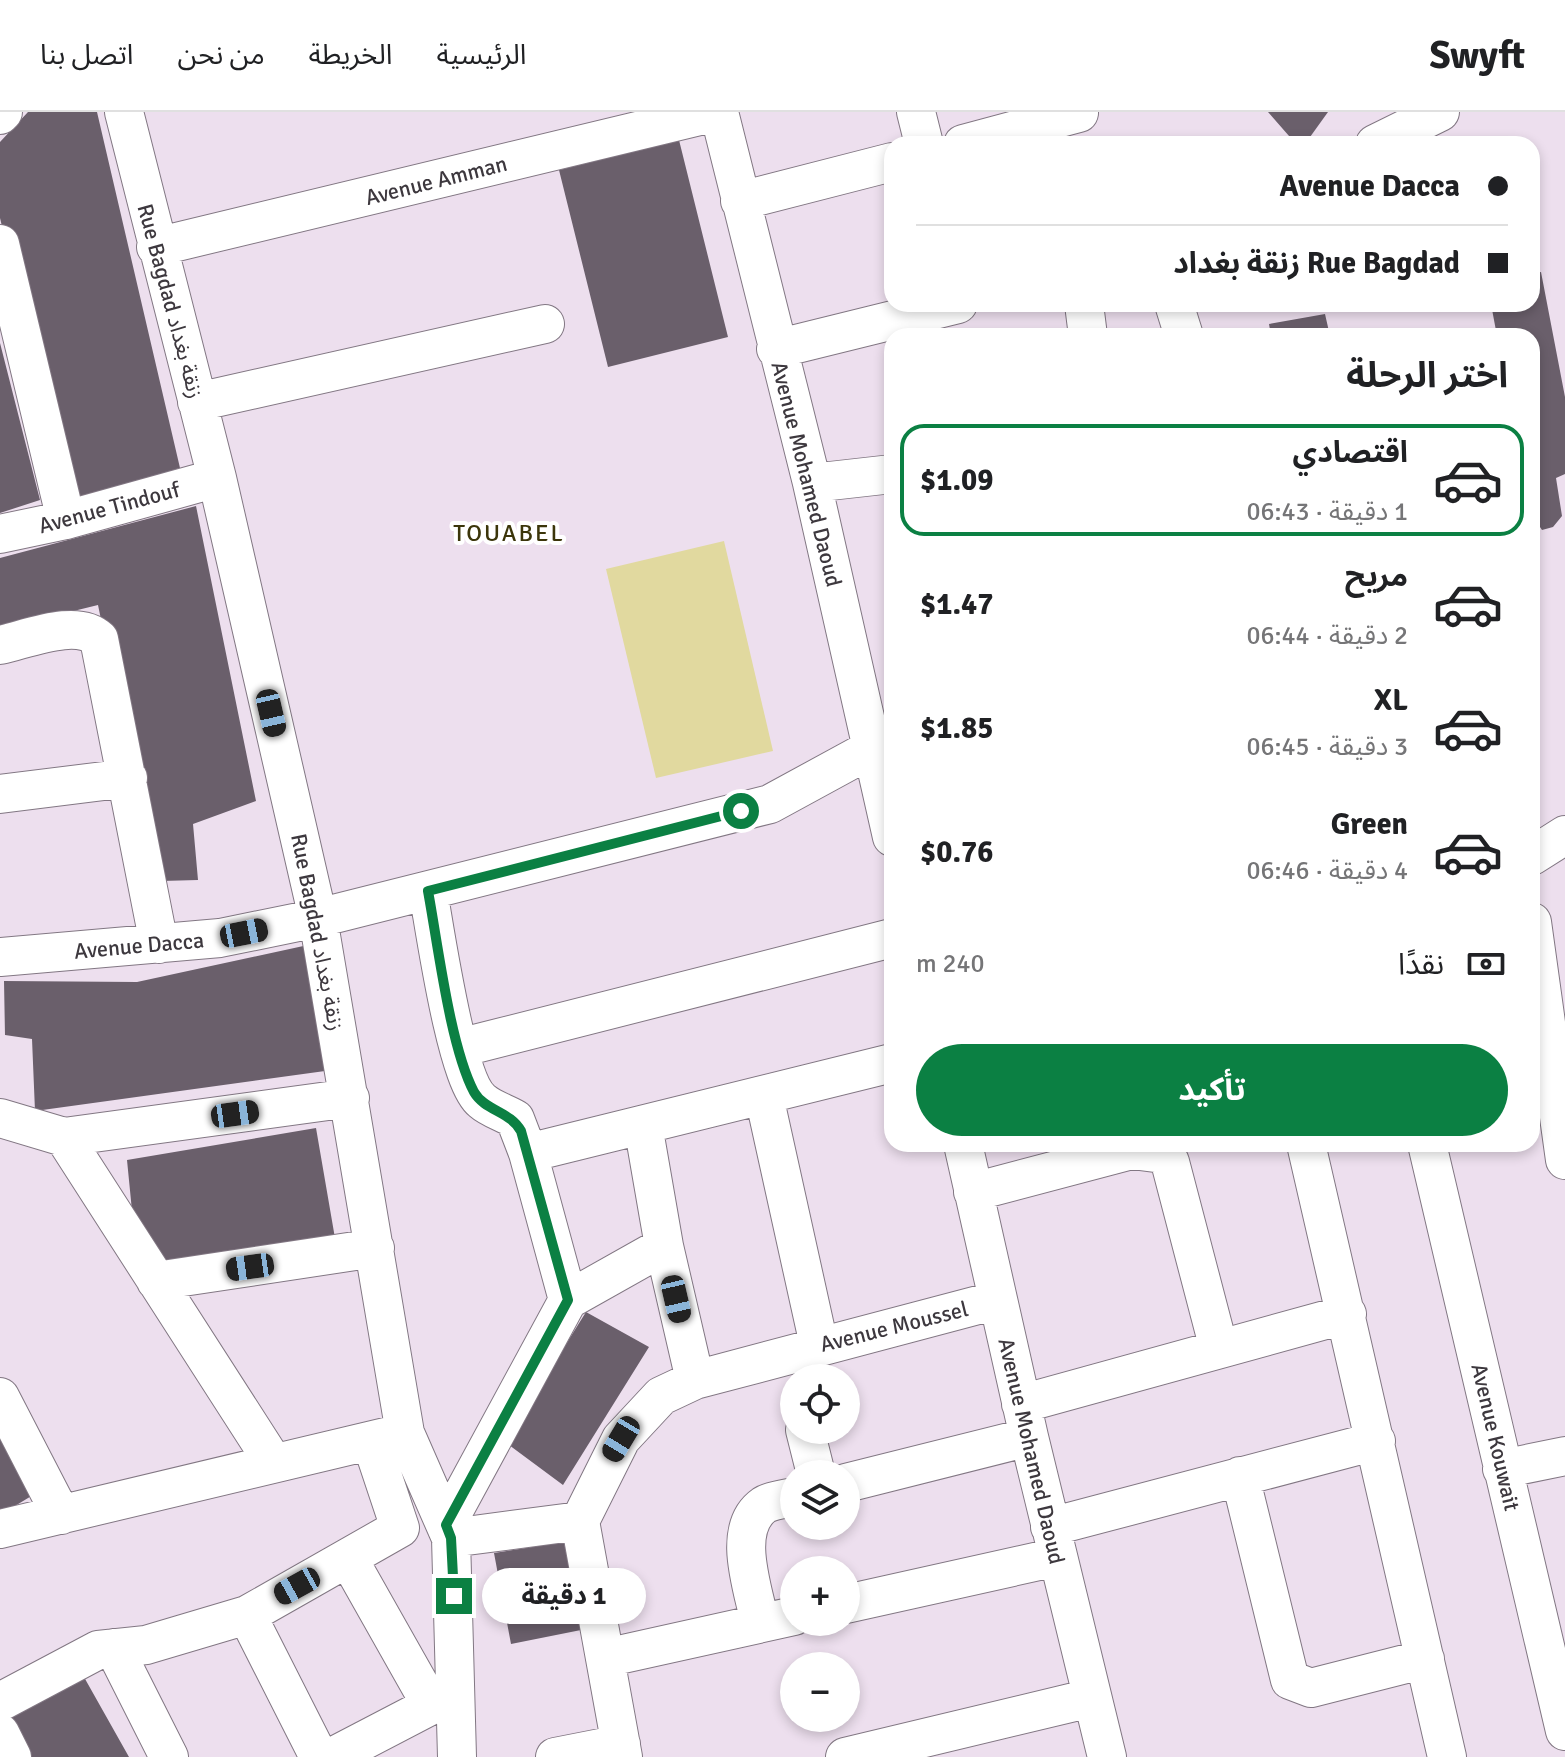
<!DOCTYPE html>
<html lang="ar">
<meta charset="utf-8">
<style>
:root{--surface:#fff;--page:#f6f6f6;--text:#202124;--muted:#757577;--line:#e0e0e0;--accent:#0b8043}
body{margin:0;font-family:Signika,"Noto Sans Arabic",sans-serif;background:var(--page);color:var(--text);direction:rtl;height:100vh;display:flex;flex-direction:column;font-size:30px;white-space:nowrap}
*{box-sizing:border-box;margin:0}
p{font-size:26px;color:var(--muted)}
.icon{flex:none;width:44px;height:44px;fill:none;stroke:currentColor;stroke-width:2;stroke-linecap:round;stroke-linejoin:round}
.map{position:relative;flex:1;overflow:hidden;direction:ltr}
.details{position:absolute;left:884px;top:216px;width:656px;height:824px;display:flex;flex-direction:column;background:var(--surface);border-radius:24px;box-shadow:0 4px 12px #0003;direction:rtl}
.details>*{flex:none}
.hud{position:absolute;left:884px;top:24px;width:656px;height:176px;border-radius:24px;box-shadow:0 4px 12px #0003;direction:rtl;display:grid;align-content:center;height:176px;padding:0 32px;background:var(--surface)}
.tools{position:absolute;left:780px;top:1252px;display:grid;gap:16px}
.tools a{display:grid;place-items:center;width:80px;height:80px;border-radius:50%;background:var(--surface);box-shadow:0 4px 12px #0003;font-size:40px}
.end{position:absolute;width:36px;height:36px;margin:-18px;border:10px solid #0b8043;background:#fff;box-shadow:0 0 0 4px #fff}
.from{border-radius:50%}
.bubble{position:absolute;height:56px;border-radius:28px;background:var(--surface);box-shadow:0 4px 12px #0003;font-size:26px;font-weight:700;line-height:56px;text-align:center;direction:rtl}
.car{position:absolute;width:24px;height:48px;margin:-24px -12px;border-radius:10px;box-shadow:0 0 6px 2px #0007;background:linear-gradient(#222 24%,#8ab4d8 0 40%,#222 0 76%,#8ab4d8 0 86%,#222 0)}
.hud b{display:flex;align-items:center;gap:28px;height:76px;font-size:30px}
.hud b+b{border-top:2px solid var(--line)}
.hud i{width:20px;height:20px;background:var(--text)}
ul{padding:0;list-style:none}
li{display:flex;align-items:center;gap:24px;height:112px;margin:0 16px 12px;padding:0 16px;border:4px solid transparent;border-radius:24px}
li div{flex:1}
li b{display:block;font-size:30px}
li em{font-style:normal;font-weight:700}
li.active{border-color:var(--accent)}
li>.icon{width:72px;height:72px;stroke-width:1.5}
h2{padding:0 32px;font-size:36px;line-height:96px}
.pay{display:flex;align-items:center;gap:20px;height:88px;padding:0 32px;font-size:30px}
.pay p{margin-inline-start:auto}
.action{display:flex;gap:16px;margin-top:auto;padding:16px 32px}
.action a{flex:1;height:92px;border-radius:48px;background:var(--accent);color:#fff;font-size:32px;font-weight:700;line-height:92px;text-align:center}
header{display:flex;align-items:center;gap:48px;box-sizing:border-box;height:112px;padding:0 40px;background:var(--surface);border-bottom:2px solid var(--line)}
header strong{font-size:38px}
nav{display:flex;gap:44px;margin-inline-start:auto;font-size:28px}
.map>svg:first-child{display:block}
.green{fill:#e1d99f}
.building{fill:#6a5f6b}
.lines{fill:none;stroke-linecap:round;stroke-linejoin:round}
.minor-casing{stroke:#827783;stroke-width:40}
.minor{stroke:#fff;stroke-width:38}
.route{stroke:#0b8043;stroke-width:10}
.labels{text-anchor:middle;stroke-width:8;stroke-linejoin:round;paint-order:stroke}
.street-label{font-size:22px;fill:#3d383e;stroke:#fff}
.neighbourhood-label{font-size:24px;letter-spacing:2px;fill:#3b350a;stroke:#fff}
</style>
<header>
<strong>Swyft</strong>
<nav><a>الرئيسية</a><a>الخريطة</a><a>من نحن</a><a>اتصل بنا</a></nav>
</header>
<div class="map">
<svg width="1565" height="1645" viewBox="0 0 1565 1645">
<rect width="100%" height="100%" fill="#eddfee"/>
<!-- green -->
<path class="green" d="M724,429L773,639L656,666L606,457Z"/>
<!-- building -->
<path class="building" d="M28,0H97L180,356L68,391L0,106V30Z
M1268,0H1328L1305,32H1296Z
M679,28L728,225L608,255L559,58Z
M1541,160L1565,285V362L1556,366L1562,404L1553,415L1542,418L1532,403V224H1497L1491,192H1532V161Z
M1325,202L1330,224H1271L1269,212Z
M0,231L40,388L0,401Z
M196,394L256,689L193,712L198,768L161,769L137,681L98,493L0,517V446Z
M308,833L325,959L35,999L32,927L5,923L4,869L137,870Z
M316,1016L336,1132L161,1156L133,1109L127,1048Z
M586,1200L649,1235L563,1373L505,1330Z
M0,1310L33,1383L0,1403Z
M564,1430L581,1518L511,1532L494,1441Z
M80,1558L129,1645H19L0,1612Z"/>
<g class="lines">
<!-- minor casing -->
<g class="minor-casing">
<path id="minor" d="M124,0L217,366L318,806L405,1321L451,1426L457,1645
M719,0L812,371L892,725
M916,0L924,32
M0,3L3,0
M963,32L1079,1
M1375,32L1440,0
M740,89L892,50
M0,132L66,408
M156,135L716,0
M1084,192L1088,224
M1174,192L1184,224
M776,237L958,192
M197,290L545,212
M812,371L892,362
M0,422L66,408L217,366
M0,533C28,527 77,506 99,527L159,832
M0,682L128,666
M1532,744L1565,723
M428,779C435,817 456,968 482,989C491,997 505,1001 515,1007L528,1041
M1532,810L1565,1048
M0,845L220,826L318,806L770,692L871,637L892,632
M459,936L892,826
M764,984L819,1233
M0,1006L64,1025L273,1350
M643,1013L664,1134
M64,1025L350,986
M963,1032L1029,1325L1107,1645
M1306,1032L1447,1645
M1427,1032L1565,1619
M973,1080L1132,1038L1163,1042L1170,1050L1219,1237
M156,1169L375,1136
M695,1268L664,1134L568,1188L528,1041L892,951
M0,1285L61,1403
M1021,1292L1347,1202
M805,1318L816,1362
M1502,1357L1565,1344
M1240,1364L1290,1568L1311,1576L1425,1547
M846,1371L1029,1325
M446,1413L568,1188
M1050,1415L1376,1329
M0,1417L394,1323
M451,1426L580,1409
M348,1446L431,1593
M846,1492L1057,1445
M247,1503L319,1645
M760,1511C754,1479 730,1417 764,1393C772,1388 785,1387 794,1385
M114,1536L169,1645
M605,1546L794,1504
M0,1590L98,1538L146,1533L247,1503L400,1416L371,1329
M0,1621L12,1645
M332,1645L453,1582
M555,1645L621,1632
M623,1645L580,1409L621,1327L661,1284L695,1268L997,1188
M845,1645L1091,1586"/>
</g>
<!-- minor -->
<use href="#minor" class="minor"/>
</g>
<g class="lines">
<!-- route -->
<path class="route" d="M454,1484L451,1426L446,1413L568,1188L521,1019C510,999 485,999 474,980C450,934 438,833 428,779L741,699"/>
</g>
<g class="labels">
<!-- street labels -->
<g class="street-label">
<text transform="translate(436 68) rotate(-14)" y="8">Avenue Amman</text>
<text transform="translate(171 189) rotate(75)" y="8">Rue Bagdad زنقة بغداد</text>
<text transform="translate(807 362) rotate(76)" y="8">Avenue Mohamed Daoud</text>
<text transform="translate(109 395) rotate(-15)" y="8">Avenue Tindouf</text>
<text transform="translate(318 820) rotate(79)" y="8">Rue Bagdad زنقة بغداد</text>
<text transform="translate(139 833) rotate(-5)" y="8">Avenue Dacca</text>
<text transform="translate(894 1214) rotate(-14)" y="8">Avenue Moussel</text>
<text transform="translate(1496 1325) rotate(77)" y="8">Avenue Kouwait</text>
<text transform="translate(1032 1339) rotate(77)" y="8">Avenue Mohamed Daoud</text>
</g>
<!-- neighbourhood labels -->
<g class="neighbourhood-label">
<text x="509" y="429">TOUABEL</text>
</g>
</g>
</svg>
<div class="tools">
<a><svg class="icon" aria-label="locate" viewBox="0 0 24 24"><circle cx="12" cy="12" r="6"/><path d="M12 2v4M12 18v4M2 12h4M18 12h4"/></svg></a>
<a><svg class="icon" aria-label="layers" viewBox="0 0 24 24"><path d="M12 4l9 5-9 5-9-5zM3 14l9 5 9-5"/></svg></a>
<a>+</a>
<a>−</a>
</div>
<i class="end from" style="left:741px;top:699px"></i>
<i class="end" style="left:454px;top:1484px"></i>
<div class="bubble" style="left:482px;top:1456px;width:164px">1 دقيقة</div>
<i class="car" style="left:271px;top:601px;rotate:167deg"></i>
<i class="car" style="left:244px;top:821px;rotate:79deg"></i>
<i class="car" style="left:235px;top:1002px;rotate:82deg"></i>
<i class="car" style="left:250px;top:1155px;rotate:262deg"></i>
<i class="car" style="left:676px;top:1187px;rotate:167deg"></i>
<i class="car" style="left:621px;top:1327px;rotate:211deg"></i>
<i class="car" style="left:297px;top:1474px;rotate:241deg"></i>
<div class="hud">
<b><i class="from"></i>Avenue Dacca</b>
<b><i></i>Rue Bagdad زنقة بغداد</b>
</div>
<section class="details">
<h2>اختر الرحلة</h2>
<ul>
<li class="active"><svg class="icon" aria-label="car" viewBox="0 0 24 24"><path d="M5 17H2v-5l4-1 3-4h7l3 4 3 1v5h-3M9 17h6M6 11h13"/><circle cx="7" cy="17" r="2"/><circle cx="17" cy="17" r="2"/></svg><div><b>اقتصادي</b><p>1 دقيقة · 06:43</p></div><em>$1.09</em></li>
<li><svg class="icon" aria-label="car" viewBox="0 0 24 24"><path d="M5 17H2v-5l4-1 3-4h7l3 4 3 1v5h-3M9 17h6M6 11h13"/><circle cx="7" cy="17" r="2"/><circle cx="17" cy="17" r="2"/></svg><div><b>مريح</b><p>2 دقيقة · 06:44</p></div><em>$1.47</em></li>
<li><svg class="icon" aria-label="car" viewBox="0 0 24 24"><path d="M5 17H2v-5l4-1 3-4h7l3 4 3 1v5h-3M9 17h6M6 11h13"/><circle cx="7" cy="17" r="2"/><circle cx="17" cy="17" r="2"/></svg><div><b>XL</b><p>3 دقيقة · 06:45</p></div><em>$1.85</em></li>
<li><svg class="icon" aria-label="car" viewBox="0 0 24 24"><path d="M5 17H2v-5l4-1 3-4h7l3 4 3 1v5h-3M9 17h6M6 11h13"/><circle cx="7" cy="17" r="2"/><circle cx="17" cy="17" r="2"/></svg><div><b>Green</b><p>4 دقيقة · 06:46</p></div><em>$0.76</em></li>
</ul>
<div class="pay"><svg class="icon" aria-label="cash" viewBox="0 0 24 24"><path d="M3 7h18v10H3z"/><circle cx="12" cy="12" r="2"/></svg>نقدًا<p>240 m</p></div>
<div class="action"><a>تأكيد</a></div>
</section>
</div>
